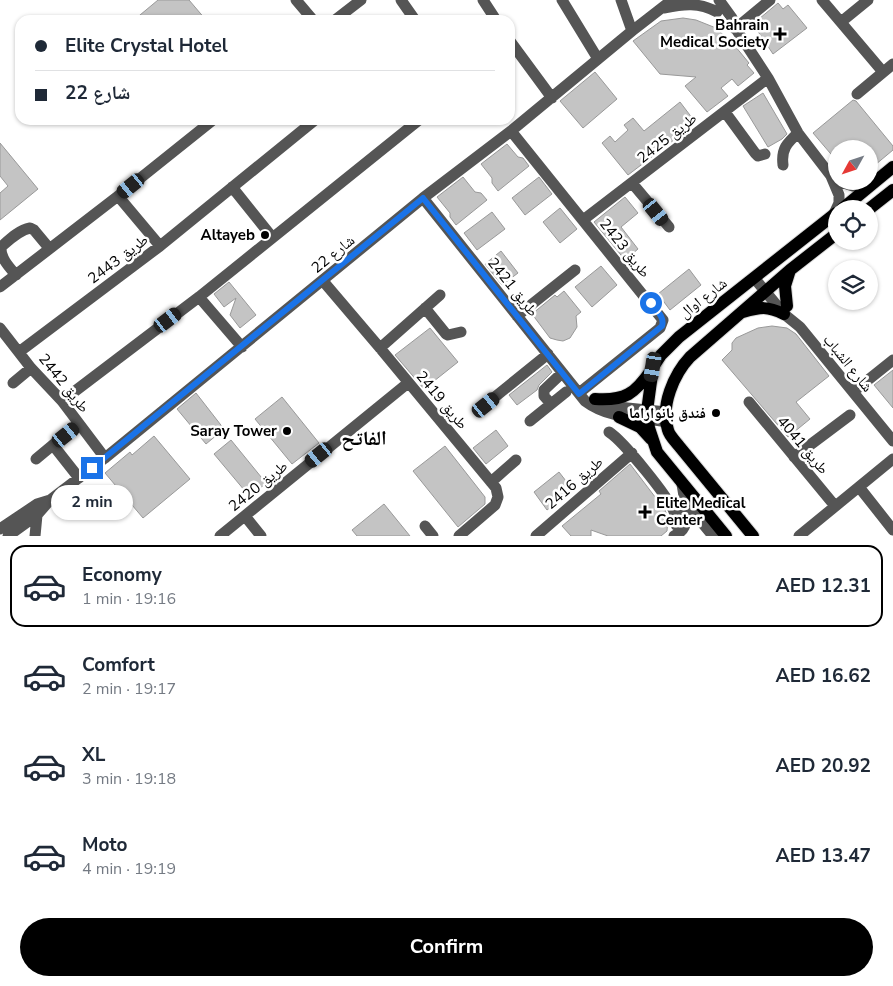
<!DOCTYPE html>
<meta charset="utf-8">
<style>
:root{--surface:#fff;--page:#f6f6f7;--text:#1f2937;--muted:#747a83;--line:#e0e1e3;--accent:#000}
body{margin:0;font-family:"Nunito Sans","Noto Naskh Arabic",sans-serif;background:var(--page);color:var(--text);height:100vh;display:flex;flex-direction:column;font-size:19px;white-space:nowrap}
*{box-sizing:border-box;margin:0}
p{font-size:16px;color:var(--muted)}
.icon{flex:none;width:28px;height:28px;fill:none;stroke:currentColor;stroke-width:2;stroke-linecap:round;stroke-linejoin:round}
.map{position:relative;height:536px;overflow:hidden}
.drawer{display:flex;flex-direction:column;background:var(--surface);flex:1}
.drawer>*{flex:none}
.top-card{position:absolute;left:15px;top:15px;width:500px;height:110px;border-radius:15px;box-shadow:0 1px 4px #0004;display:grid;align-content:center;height:110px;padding:0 20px;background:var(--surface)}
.needle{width:32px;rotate:230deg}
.controls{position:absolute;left:828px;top:140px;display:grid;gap:10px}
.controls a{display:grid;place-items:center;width:50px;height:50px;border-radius:50%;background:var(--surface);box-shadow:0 1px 4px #0004;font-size:25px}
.end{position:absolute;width:22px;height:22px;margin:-11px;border:6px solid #1a73e8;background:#fff;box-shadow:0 0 0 2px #fff}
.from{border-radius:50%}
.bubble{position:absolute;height:35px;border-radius:18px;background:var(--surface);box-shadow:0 1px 4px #0004;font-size:16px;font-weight:700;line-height:35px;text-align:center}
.car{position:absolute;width:15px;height:30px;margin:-15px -8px;border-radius:6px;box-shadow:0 0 4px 1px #0007;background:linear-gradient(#222 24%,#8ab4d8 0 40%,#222 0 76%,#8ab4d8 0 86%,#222 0)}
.top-card b{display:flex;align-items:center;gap:18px;height:48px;font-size:19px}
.top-card b+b{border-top:1px solid var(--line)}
.top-card i{width:12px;height:12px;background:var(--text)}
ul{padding:9px 0 0;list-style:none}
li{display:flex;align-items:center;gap:15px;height:82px;margin:0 10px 8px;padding:0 10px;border:2px solid transparent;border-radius:15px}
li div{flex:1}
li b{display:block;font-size:19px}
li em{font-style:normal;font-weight:700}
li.active{border-color:var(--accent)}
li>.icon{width:45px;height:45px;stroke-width:1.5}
.primary-button{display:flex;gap:10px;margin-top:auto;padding:10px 20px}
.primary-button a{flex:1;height:58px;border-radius:30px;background:var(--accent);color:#fff;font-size:20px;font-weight:700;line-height:58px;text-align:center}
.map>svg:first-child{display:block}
.building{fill:#c4c4c4;stroke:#999}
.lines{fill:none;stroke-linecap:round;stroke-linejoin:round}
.major-casing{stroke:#dbdbdb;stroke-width:14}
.minor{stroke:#555;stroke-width:11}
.major{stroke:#000;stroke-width:12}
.route{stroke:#1a73e8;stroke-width:6}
.poi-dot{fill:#000;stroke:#fff;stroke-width:2}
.labels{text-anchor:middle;stroke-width:5;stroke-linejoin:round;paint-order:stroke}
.poi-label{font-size:15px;font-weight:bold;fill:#000;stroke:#fff;text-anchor:end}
.street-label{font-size:15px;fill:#000;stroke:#fff}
.district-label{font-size:20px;font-weight:bold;fill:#000;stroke:#fff}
</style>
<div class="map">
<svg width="893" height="536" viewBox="0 0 893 536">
<rect width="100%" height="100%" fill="#fff"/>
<!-- building -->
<path class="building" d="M158,0H189L206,20H134Z
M778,3L783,9L788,5L807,28L773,54L753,24Z
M683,18L696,20L716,28L735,46L749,63L747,65L754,73L738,86L732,79L721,88L728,96L707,112L685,86L696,77L660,74L633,41L661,21Z
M595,72L617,99L583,128L560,101Z
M763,93L787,134L782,139L768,147L743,106Z
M853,100L856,101L893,146V150L869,170V149H836V160L813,133Z
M680,102L696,123L628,175L602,143L610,136L615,142L628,130L624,125L633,118L644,131Z
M0,143L38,189L0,220V193L8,186L0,176Z
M507,144L518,157L523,158L529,166L498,191L492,183V178L481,164Z
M463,177L475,192L481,193L487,200L456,225L450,217V213L437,197Z
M539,177L552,194L525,215L512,198Z
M625,197L638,213L621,227L638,249L625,260L594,222Z
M560,208L577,229L560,243L543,222Z
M492,212L505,229L477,250L464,233Z
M501,251L518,273L502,285L485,264Z
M601,266L617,285L592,307L575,287Z
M689,269L701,285L670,310L658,294Z
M229,282L256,315L240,328L230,315L236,298L224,307L214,294Z
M564,291L581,312L576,316L577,327L570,338L563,341L557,340L550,338L532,314L555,295L557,297Z
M772,326L787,328L796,334L829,376L796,402L810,419L788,437L722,360L732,350V343L736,338L758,328Z
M430,328L458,362L424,389L395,355Z
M547,365L552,372L539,385L537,390L517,405L509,395Z
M893,370V408L874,385Z
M196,393L224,429L206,444L177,409Z
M282,397L319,443L292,464L255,419Z
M496,430L508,446L486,464L473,448Z
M154,436L190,479L143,518L105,473L130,452L132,455Z
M231,440L266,483L250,497L214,454Z
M445,446L485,497V504L458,527L413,471Z
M630,464L665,510L668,518L667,531L661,536H608L591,530V536H571L562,526L601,494L599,491Z
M559,472L573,490L547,510L534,492Z
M384,504L410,536H357L352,530Z"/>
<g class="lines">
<!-- major casing -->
<g class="major-casing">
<path id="major" d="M842,209L893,167
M869,209L893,190
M787,306L785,286L790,270
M743,312C761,307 767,306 784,314
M595,399C625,401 635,394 652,369
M619,417L640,427L651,439
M726,536L657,452L649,428L647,411L653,367L661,355L679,337L836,213
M753,536L679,446C675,441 669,435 668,430C660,406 674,374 690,357L790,270L836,234"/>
</g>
<!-- minor -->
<path class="minor" d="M296,0L313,20
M401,0L415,20
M483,0L496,20
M562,0L598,59
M621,0L632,31
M719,0L732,18V23L768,78L798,133L831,176L839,195V203L833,216
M822,0L883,72
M665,8C683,4 699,2 717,12
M335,20L361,0
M841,22L868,0
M735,29L770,0
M510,41L552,98
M857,94L893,64
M725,112L755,153L758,156L765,154
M511,131L663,320L660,328L579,393
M783,165C781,149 787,143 798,133
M838,181L853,186L874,182
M632,183L669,227
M232,187L272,237
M118,196L160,246
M423,198L585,401C609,419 638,417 667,422
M583,220L768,78
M16,275C10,268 0,258 1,247C9,240 19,230 30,228L34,230L49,248
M755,279L784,314L800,327L893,441
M323,281L380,348L496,488L498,497L495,505L459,536
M0,287L118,196L213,120
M199,297L242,347
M425,308L446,334L448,335L461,332
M517,316L575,270
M0,328L31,368L62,401L105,458
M380,348L440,295
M19,352L160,246L315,120
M13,383L31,368
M853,392L893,360
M597,400L618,407L666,412
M62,401L199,297L419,120
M749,402L835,506
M551,404L544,396V390L562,373
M485,405L548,354
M530,421L566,392
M609,432C623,441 670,498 675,514C676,517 676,521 676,525
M53,445L79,478
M794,457L850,415
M36,459L78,424
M491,482L516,460
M682,484L685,502L713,536
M859,487L893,530
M245,516L261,536
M425,526L433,536
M0,529L37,504L50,500L105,458L423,198L511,131L632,31L672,0
M8,536L37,515L50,500
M35,536L37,515
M220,536L408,383
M536,536L632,453
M674,536C690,528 688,515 676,505
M799,536L893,459"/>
<!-- major -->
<use href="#major" class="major"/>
</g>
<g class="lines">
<!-- route -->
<path class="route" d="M92,468L423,198L579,394L662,326C665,317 656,310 651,303"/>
</g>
<!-- markers -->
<g class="poi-dot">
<path d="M777.5 26.5h5v5h5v5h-5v5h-5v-5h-5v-5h5z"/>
<circle cx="265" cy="235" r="5"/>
<circle cx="716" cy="413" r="5"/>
<circle cx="287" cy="431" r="5"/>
<path d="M642.5 504.5h5v5h5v5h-5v5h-5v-5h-5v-5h5z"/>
</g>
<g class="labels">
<!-- poi labels -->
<g class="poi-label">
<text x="769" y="30">Bahrain<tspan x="769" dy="17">Medical Society</tspan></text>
<text x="255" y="240">Altayeb</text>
<text x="706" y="418">فندق بانواراما</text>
<text x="277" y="436">Saray Tower</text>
<text x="656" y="508" text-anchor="start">Elite Medical<tspan x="656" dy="17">Center</tspan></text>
</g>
<!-- street labels -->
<g class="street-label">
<text transform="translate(667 138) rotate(-38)" y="5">طريق 2425</text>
<text transform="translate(625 248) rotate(51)" y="5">طريق 2423</text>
<text transform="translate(333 254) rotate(-39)" y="5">شارع 22</text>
<text transform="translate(118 259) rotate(-37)" y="5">طريق 2443</text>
<text transform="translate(513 287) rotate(51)" y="5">طريق 2421</text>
<text transform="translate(703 298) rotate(-38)" y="5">شارع اوال</text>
<text transform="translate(848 363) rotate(51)" y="5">شارع الشباب</text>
<text transform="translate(64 383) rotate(51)" y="5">طريق 2442</text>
<text transform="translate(442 400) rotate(50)" y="5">طريق 2419</text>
<text transform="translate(803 445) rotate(50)" y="5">طريق 4041</text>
<text transform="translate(574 483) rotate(-41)" y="5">طريق 2416</text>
<text transform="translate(258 486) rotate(-39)" y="5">طريق 2420</text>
</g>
<!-- district labels -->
<g class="district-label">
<text x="364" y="445">الفاتح</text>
</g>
</g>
</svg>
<div class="controls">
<a><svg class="needle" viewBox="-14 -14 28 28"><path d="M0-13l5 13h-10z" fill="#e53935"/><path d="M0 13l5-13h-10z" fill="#747a83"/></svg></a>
<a><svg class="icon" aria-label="locate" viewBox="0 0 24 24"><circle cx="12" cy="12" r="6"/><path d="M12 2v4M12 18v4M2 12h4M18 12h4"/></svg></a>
<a><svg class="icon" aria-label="layers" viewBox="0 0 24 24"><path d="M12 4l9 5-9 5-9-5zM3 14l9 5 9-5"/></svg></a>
</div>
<i class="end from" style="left:651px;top:303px"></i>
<i class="end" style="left:92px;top:468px"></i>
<div class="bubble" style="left:51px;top:485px;width:82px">2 min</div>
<i class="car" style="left:131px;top:186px;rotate:231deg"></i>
<i class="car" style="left:656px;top:212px;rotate:141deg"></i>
<i class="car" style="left:168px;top:320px;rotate:53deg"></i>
<i class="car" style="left:653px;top:367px;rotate:189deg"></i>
<i class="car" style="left:486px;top:405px;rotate:51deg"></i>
<i class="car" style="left:66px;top:435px;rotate:51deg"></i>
<i class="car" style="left:319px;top:455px;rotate:231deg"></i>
<div class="top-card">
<b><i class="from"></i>Elite Crystal Hotel</b>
<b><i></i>شارع 22</b>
</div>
</div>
<section class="drawer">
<ul>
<li class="active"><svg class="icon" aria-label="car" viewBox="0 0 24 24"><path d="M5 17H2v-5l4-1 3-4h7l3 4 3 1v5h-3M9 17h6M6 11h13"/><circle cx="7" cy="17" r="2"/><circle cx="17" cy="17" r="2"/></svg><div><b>Economy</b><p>1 min · 19:16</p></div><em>AED 12.31</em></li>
<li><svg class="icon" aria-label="car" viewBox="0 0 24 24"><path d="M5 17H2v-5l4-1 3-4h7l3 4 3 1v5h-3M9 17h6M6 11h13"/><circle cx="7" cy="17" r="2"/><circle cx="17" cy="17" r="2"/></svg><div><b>Comfort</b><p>2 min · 19:17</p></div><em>AED 16.62</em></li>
<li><svg class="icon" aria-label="car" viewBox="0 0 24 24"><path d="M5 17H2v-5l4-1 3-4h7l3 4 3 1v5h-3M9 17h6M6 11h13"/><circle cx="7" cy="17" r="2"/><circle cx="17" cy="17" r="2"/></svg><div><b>XL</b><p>3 min · 19:18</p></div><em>AED 20.92</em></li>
<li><svg class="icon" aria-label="car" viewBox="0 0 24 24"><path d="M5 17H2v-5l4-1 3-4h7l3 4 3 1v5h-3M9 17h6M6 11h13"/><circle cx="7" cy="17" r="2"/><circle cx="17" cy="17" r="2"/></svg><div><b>Moto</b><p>4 min · 19:19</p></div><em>AED 13.47</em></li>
</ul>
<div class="primary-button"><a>Confirm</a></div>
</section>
